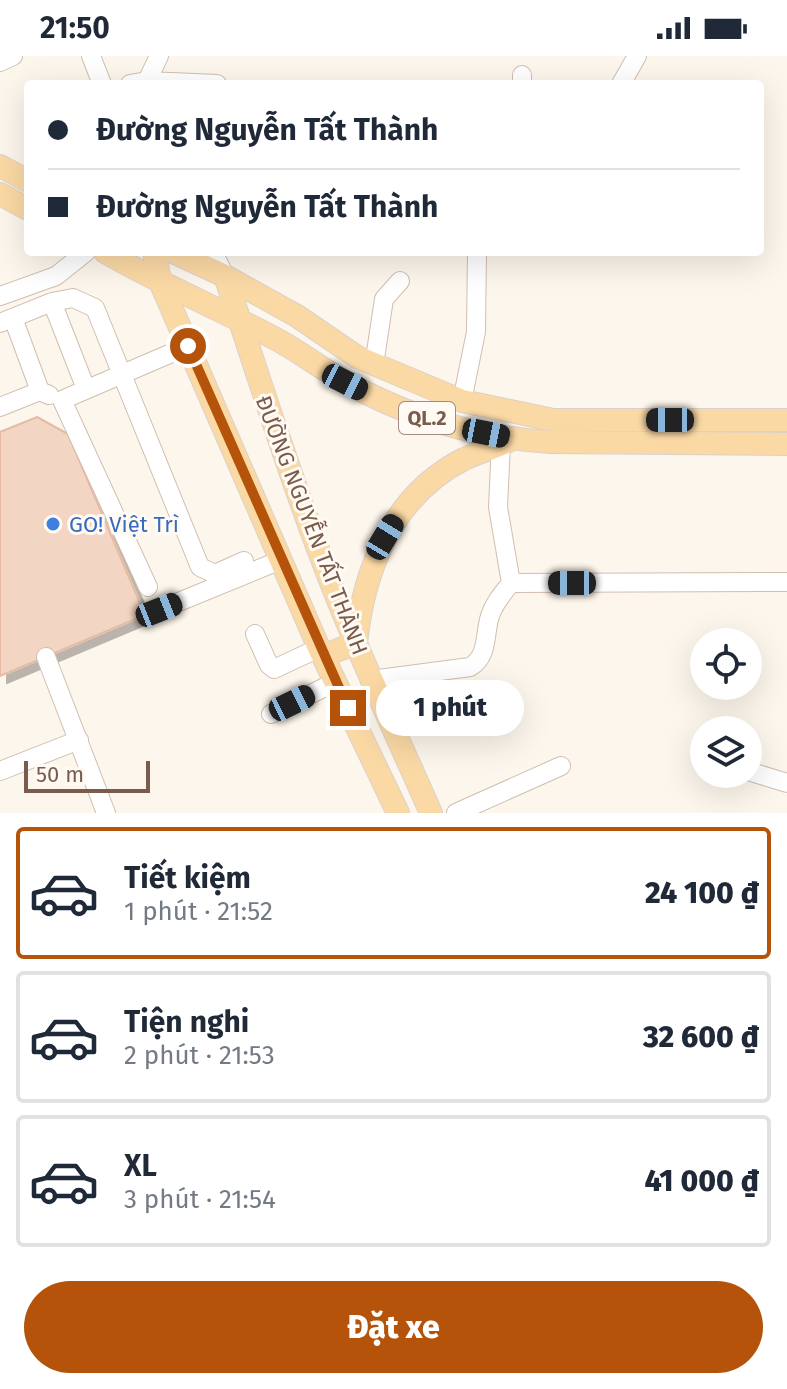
<!DOCTYPE html>
<html lang="vi">
<meta charset="utf-8">
<style>
:root{--surface:#fff;--page:#f2f2f3;--text:#1f2937;--muted:#747a83;--line:#e0e1e3;--accent:#b45309}
body{margin:0;font-family:"Fira Sans",sans-serif;background:var(--page);color:var(--text);height:100vh;display:flex;flex-direction:column;font-size:30px;white-space:nowrap}
*{box-sizing:border-box;margin:0}
p{font-size:26px;color:var(--muted)}
.icon{flex:none;width:44px;height:44px;fill:none;stroke:currentColor;stroke-width:2;stroke-linecap:round;stroke-linejoin:round}
.map{position:relative;height:757px;overflow:hidden}
.drawer{display:flex;flex-direction:column;background:var(--surface);flex:1}
.drawer>*{flex:none}
.hud{position:absolute;left:24px;top:24px;width:740px;height:176px;border-radius:8px;box-shadow:0 8px 32px #0002;display:grid;align-content:center;height:176px;padding:0 24px;background:var(--surface)}
.tools{position:absolute;left:690px;top:572px;display:grid;gap:16px}
.tools a{display:grid;place-items:center;width:72px;height:72px;border-radius:50%;background:var(--surface);box-shadow:0 8px 32px #0002;font-size:40px}
.scale{position:absolute;left:24px;bottom:20px;width:126px;box-sizing:border-box;padding-left:8px;border:4px solid #7a5c4d;border-top:0;font-size:22px;line-height:28px;white-space:nowrap;color:#7a5c4d;-webkit-text-stroke:6px #fffaf3;paint-order:stroke}
.end{position:absolute;width:36px;height:36px;margin:-18px;border:10px solid #b45309;background:#fff;box-shadow:0 0 0 4px #fff}
.from{border-radius:50%}
.bubble{position:absolute;height:56px;border-radius:28px;background:var(--surface);box-shadow:0 8px 32px #0002;font-size:26px;font-weight:800;line-height:56px;text-align:center}
.car{position:absolute;width:24px;height:48px;margin:-24px -12px;border-radius:10px;box-shadow:0 0 6px 2px #0007;background:linear-gradient(#222 24%,#8ab4d8 0 40%,#222 0 76%,#8ab4d8 0 86%,#222 0)}
.hud b{display:flex;align-items:center;gap:28px;height:76px;font-size:30px}
.hud b+b{border-top:2px solid var(--line)}
.hud i{width:20px;height:20px;background:var(--text)}
ul{padding:14px 0 0;list-style:none}
li{display:flex;align-items:center;gap:24px;height:132px;margin:0 16px 12px;padding:0 8px;border:4px solid var(--line);border-radius:8px}
li div{flex:1}
li b{display:block;font-size:30px}
li em{font-style:normal;font-weight:800}
li.on{border-color:var(--accent)}
li>.icon{width:72px;height:72px;stroke-width:1.5}
.action{display:flex;gap:16px;margin-top:auto;padding:16px 24px}
.action a{flex:1;height:92px;border-radius:48px;background:var(--accent);color:#fff;font-size:32px;font-weight:800;line-height:92px;text-align:center}
.status{display:flex;justify-content:space-between;align-items:center;height:56px;padding:0 40px;background:var(--surface);direction:ltr}
.status svg{height:22px;fill:currentColor}
.map>svg:first-child{display:block}
.building{fill:#f3d5c3;stroke:#e6bba3;stroke-width:2;filter:url(#shadow)}
.lines{fill:none;stroke-linecap:round;stroke-linejoin:round}
.minor-casing{stroke:#d1beb0;stroke-width:20}
.major-casing{stroke:#dad1cd;stroke-width:24}
.minor{stroke:#fff;stroke-width:18}
.major{stroke:#fbd9a5;stroke-width:22}
.route{stroke:#b45309;stroke-width:10}
.shop-dot{fill:#3f7fe0;stroke:#fffaf3;stroke-width:3}
.labels{text-anchor:middle;stroke-width:6;stroke-linejoin:round;paint-order:stroke}
.shield{fill:#fffaf3;stroke:#a28b7f;stroke-width:2}
.shield-label{font-size:20px;font-weight:bold;fill:#7a5c4d}
.shop-label{font-size:22px;fill:#366cbe;stroke:#fffaf3;text-anchor:start}
.street-label{font-size:22px;fill:#7a5c4d;stroke:#fffaf3}
</style>
<div class="status"><b>21:50</b><svg viewBox="0 0 49 12"><path d="M0 12V9h3v3zM5 12V6h3v6zM10 12V3h3v9zM15 12V0h3v12zM26 1h20v11H26zM47 4h2v5h-2z"/></svg></div>
<div class="map">
<svg width="787" height="757" viewBox="0 0 787 757">
<defs>
<filter id="shadow"><feDropShadow dx="7" dy="7" stdDeviation="0" flood-color="#0004"/></filter>
</defs>
<rect width="100%" height="100%" fill="#fdf6ec"/>
<!-- building -->
<path class="building" d="M37,361L68,378L145,559L0,620V376Z"/>
<g class="lines">
<!-- minor casing -->
<g class="minor-casing">
<path id="minor" d="M91,0L102,28
M0,6L13,0
M147,25L217,28
M130,28L147,25L159,0
M522,28V19
M621,28L637,0
M213,196L225,220
M0,240L56,220L86,196
M52,246L86,333
M13,262L40,335
M0,267L52,246L73,242L95,252L200,511L215,518L244,505
M374,309L384,243L400,225
M462,345L476,276L477,196
M0,351L40,335L49,339
M511,527L787,526
M148,531L62,344L188,290
M159,554L281,504
M255,578L269,609L274,613L319,592
M46,601L106,757
M371,624L470,611C489,600 484,578 490,560C494,547 503,537 511,527L498,451L501,388
M271,658L335,626
M0,715L79,684
M748,715L787,727
M456,757L561,710"/>
</g>
<!-- major casing -->
<g class="major-casing">
<path id="major" d="M0,110L28,125
M0,138L28,153
M105,196C160,228 218,252 274,282C299,295 322,313 347,327C409,361 479,382 550,386L787,388
M154,196L161,228L319,592L398,757
M173,196L225,220L297,260L357,301L462,345L553,364H787
M225,220C256,313 285,406 320,498C353,586 393,671 431,757
M323,600L356,587C364,512 393,439 464,403C481,395 500,390 515,382"/>
</g>
<!-- minor -->
<use href="#minor" class="minor"/>
<!-- major -->
<use href="#major" class="major"/>
</g>
<g class="lines">
<!-- route -->
<path class="route" d="M188,290L348,652"/>
</g>
<!-- markers -->
<circle class="shop-dot" cx="53" cy="468" r="8"/>
<g class="labels">
<!-- shield labels -->
<rect class="shield" x="399" y="346" width="56" height="32" rx="6"/>
<g class="shield-label">
<text x="427" y="369">QL.2</text>
</g>
<!-- shop labels -->
<g class="shop-label">
<text x="69" y="476">GO! Việt Trì</text>
</g>
<!-- street labels -->
<g class="street-label">
<text transform="translate(312 469) rotate(69)" y="8">ĐƯỜNG NGUYỄN TẤT THÀNH</text>
</g>
</g>
</svg>
<div class="tools">
<a><svg class="icon" aria-label="locate" viewBox="0 0 24 24"><circle cx="12" cy="12" r="6"/><path d="M12 2v4M12 18v4M2 12h4M18 12h4"/></svg></a>
<a><svg class="icon" aria-label="layers" viewBox="0 0 24 24"><path d="M12 4l9 5-9 5-9-5zM3 14l9 5 9-5"/></svg></a>
</div>
<div class="scale">50 m</div>
<i class="end from" style="left:188px;top:290px"></i>
<i class="end" style="left:348px;top:652px"></i>
<div class="bubble" style="left:376px;top:624px;width:148px">1 phút</div>
<i class="car" style="left:345px;top:326px;rotate:117deg"></i>
<i class="car" style="left:670px;top:364px;rotate:270deg"></i>
<i class="car" style="left:486px;top:377px;rotate:101deg"></i>
<i class="car" style="left:385px;top:481px;rotate:31deg"></i>
<i class="car" style="left:572px;top:527px;rotate:270deg"></i>
<i class="car" style="left:159px;top:554px;rotate:68deg"></i>
<i class="car" style="left:292px;top:647px;rotate:64deg"></i>
<div class="hud">
<b><i class="from"></i>Đường Nguyễn Tất Thành</b>
<b><i></i>Đường Nguyễn Tất Thành</b>
</div>
</div>
<section class="drawer">
<ul>
<li class="on"><svg class="icon" aria-label="car" viewBox="0 0 24 24"><path d="M5 17H2v-5l4-1 3-4h7l3 4 3 1v5h-3M9 17h6M6 11h13"/><circle cx="7" cy="17" r="2"/><circle cx="17" cy="17" r="2"/></svg><div><b>Tiết kiệm</b><p>1 phút · 21:52</p></div><em>24 100 ₫</em></li>
<li><svg class="icon" aria-label="car" viewBox="0 0 24 24"><path d="M5 17H2v-5l4-1 3-4h7l3 4 3 1v5h-3M9 17h6M6 11h13"/><circle cx="7" cy="17" r="2"/><circle cx="17" cy="17" r="2"/></svg><div><b>Tiện nghi</b><p>2 phút · 21:53</p></div><em>32 600 ₫</em></li>
<li><svg class="icon" aria-label="car" viewBox="0 0 24 24"><path d="M5 17H2v-5l4-1 3-4h7l3 4 3 1v5h-3M9 17h6M6 11h13"/><circle cx="7" cy="17" r="2"/><circle cx="17" cy="17" r="2"/></svg><div><b>XL</b><p>3 phút · 21:54</p></div><em>41 000 ₫</em></li>
</ul>
<div class="action"><a>Đặt xe</a></div>
</section>
